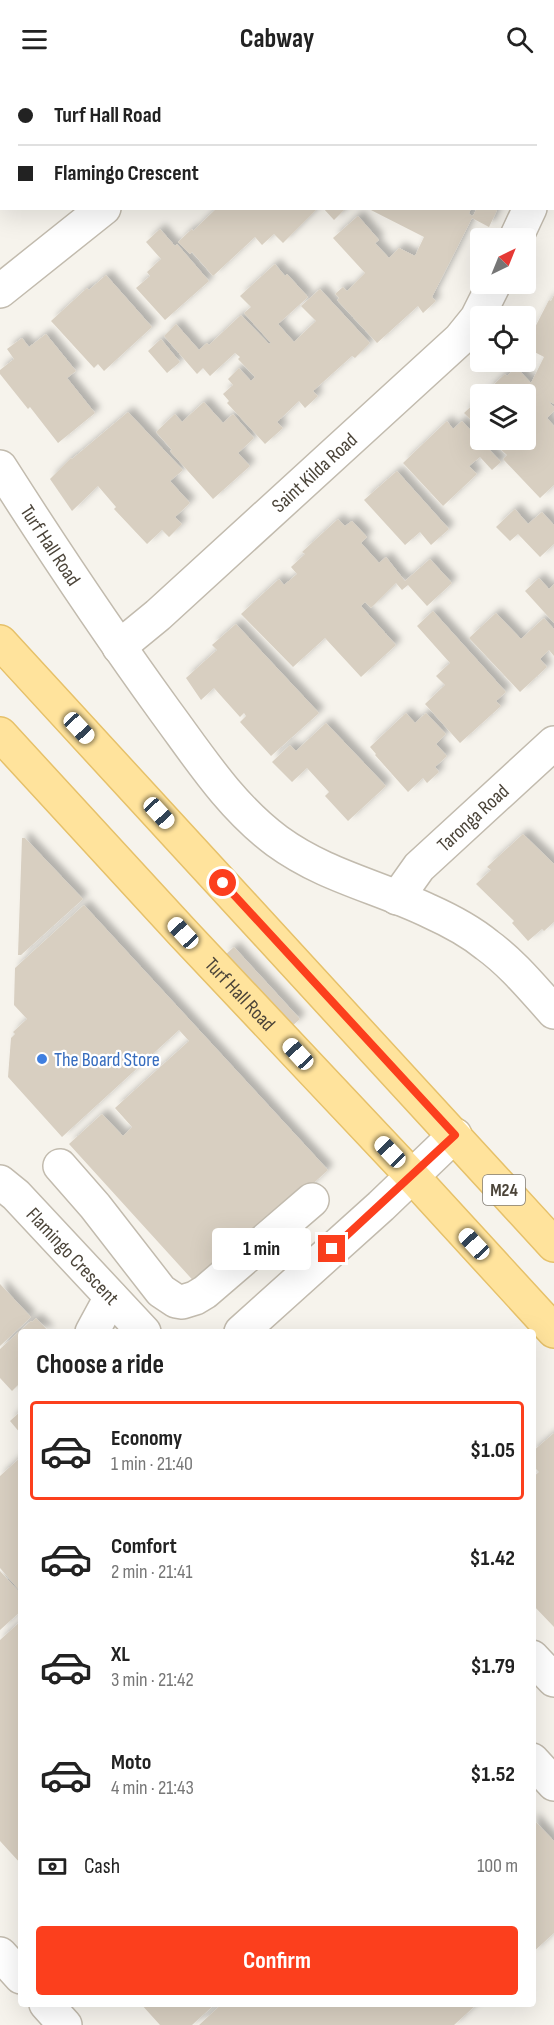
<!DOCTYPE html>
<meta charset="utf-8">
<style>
:root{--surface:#fff;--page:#f6f6f6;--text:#222;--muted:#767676;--line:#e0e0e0;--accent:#fc3f1d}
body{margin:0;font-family:"Sofia Sans Condensed",sans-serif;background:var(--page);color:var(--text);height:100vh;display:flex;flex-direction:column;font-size:22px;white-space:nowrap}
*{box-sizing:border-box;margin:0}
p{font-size:20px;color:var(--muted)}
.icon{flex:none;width:33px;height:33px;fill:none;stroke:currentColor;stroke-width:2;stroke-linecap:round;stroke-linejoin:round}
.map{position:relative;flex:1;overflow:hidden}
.details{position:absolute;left:18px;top:1251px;width:518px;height:678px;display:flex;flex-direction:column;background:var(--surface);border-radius:6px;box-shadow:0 6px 24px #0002}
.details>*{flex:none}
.top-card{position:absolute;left:0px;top:0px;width:555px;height:132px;box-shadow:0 6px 24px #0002;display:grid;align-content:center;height:132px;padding:0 18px;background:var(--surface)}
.needle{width:39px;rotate:43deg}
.tools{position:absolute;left:470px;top:150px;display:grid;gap:12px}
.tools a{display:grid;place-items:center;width:66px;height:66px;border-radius:6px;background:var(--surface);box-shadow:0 6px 24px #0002;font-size:30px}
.end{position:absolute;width:27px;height:27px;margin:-14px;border:8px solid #fc3f1d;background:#fff;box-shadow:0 0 0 3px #fff}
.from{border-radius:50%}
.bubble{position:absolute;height:42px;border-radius:6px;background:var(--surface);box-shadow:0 6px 24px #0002;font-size:20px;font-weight:700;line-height:42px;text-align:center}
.car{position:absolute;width:18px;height:36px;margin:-18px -9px;border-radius:8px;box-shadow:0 0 4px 2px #0007;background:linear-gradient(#fff 24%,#345 0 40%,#fff 0 76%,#345 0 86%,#fff 0)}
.top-card b{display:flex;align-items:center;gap:21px;height:57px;font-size:22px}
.top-card b+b{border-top:2px solid var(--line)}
.top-card i{width:15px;height:15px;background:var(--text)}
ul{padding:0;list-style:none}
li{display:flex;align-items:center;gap:18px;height:99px;margin:0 12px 9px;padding:0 6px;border:3px solid transparent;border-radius:6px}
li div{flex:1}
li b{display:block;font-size:22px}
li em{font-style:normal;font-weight:700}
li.active{border-color:var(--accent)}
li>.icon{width:54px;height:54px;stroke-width:1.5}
h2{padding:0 18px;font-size:27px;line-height:72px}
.pay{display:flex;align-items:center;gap:15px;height:66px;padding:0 18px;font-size:22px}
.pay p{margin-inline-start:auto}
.button{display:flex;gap:12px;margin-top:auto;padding:12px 18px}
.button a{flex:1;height:69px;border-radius:6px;background:var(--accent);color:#fff;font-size:24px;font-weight:700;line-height:69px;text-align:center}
header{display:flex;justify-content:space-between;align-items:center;height:78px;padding:0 18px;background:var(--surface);font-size:27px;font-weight:700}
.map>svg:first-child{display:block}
.building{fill:#d8cfc1;filter:url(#shadow)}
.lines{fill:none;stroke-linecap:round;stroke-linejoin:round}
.minor-casing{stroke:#c2bbae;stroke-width:36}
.major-casing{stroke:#e6c16a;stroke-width:36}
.minor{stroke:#fff;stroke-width:33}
.major{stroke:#ffe39c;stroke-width:33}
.rail{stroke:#9a9a9a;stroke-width:4.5;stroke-dasharray:8 8;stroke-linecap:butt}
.route{stroke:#fc3f1d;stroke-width:8}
.shop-dot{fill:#3f7fe0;stroke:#fff;stroke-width:2}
.labels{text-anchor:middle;stroke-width:4.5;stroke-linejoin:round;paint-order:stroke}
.shield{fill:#fff;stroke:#817c74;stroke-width:1.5}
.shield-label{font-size:18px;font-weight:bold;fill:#4b4439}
.street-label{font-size:20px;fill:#4b4439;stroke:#fff}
.shop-label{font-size:20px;fill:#366cbe;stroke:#fff;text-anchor:start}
</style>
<header><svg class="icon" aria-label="menu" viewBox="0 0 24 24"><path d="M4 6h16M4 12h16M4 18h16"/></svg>Cabway<svg class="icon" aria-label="search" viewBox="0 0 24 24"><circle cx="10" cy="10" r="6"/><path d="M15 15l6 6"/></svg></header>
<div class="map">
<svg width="554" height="1947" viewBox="0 0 554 1947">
<defs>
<filter id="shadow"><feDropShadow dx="5.5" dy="-5.5" stdDeviation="3" flood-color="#0004"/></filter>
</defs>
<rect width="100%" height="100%" fill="#f6f3ec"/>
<!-- building -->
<path class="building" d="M217,130H318L283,165L274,156L262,167L255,159L213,198L192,174L190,176L178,164L192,151L193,153Z
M323,130H346L334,142Z
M367,130H471L469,136L473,138L432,219L436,223L423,235L418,228L377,265L337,222L339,220L335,216L343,209L347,213L365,195L333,160L358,138L379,162L375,165L389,180L399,170L415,178L424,159Z
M477,130H498L489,149L472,140Z
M160,151L175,168L177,166L209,203L165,242L136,210L150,198L147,194L161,181L146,164Z
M275,186L285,198L287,196L308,219L278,246L294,264L316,243L301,228L320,211L370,265L355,280L352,278L313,313L318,318L305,330L299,323L277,344L283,350L265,366L227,325L229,323L223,316L233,307L228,301L239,290L251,303L255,299L238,281L240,279L235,275L210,298L203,290L197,296L164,258L176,246L199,272L207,265L209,267L241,237L269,266L271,265L244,235L251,229L240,218Z
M106,197L152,249L104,293L98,286L94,290L51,243L87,210L89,212Z
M554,217V326L548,323L554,329V333L547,340L554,348V407L540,420L503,381L507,377L490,362H525V316H484L505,296L507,298L516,289L531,305L544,279L525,269L549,222L551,223Z
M46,256L76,293L67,300L95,335L58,365L30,329L28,331L0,296V292L14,281L7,271L22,260L29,269Z
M161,261L180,284L167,295L148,273Z
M480,320V351L464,335Z
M204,324L223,345L233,336L254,360L238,375L250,388L213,421L170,373L172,372L156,354L175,336L182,344Z
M128,334L183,392L170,403L190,425L175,439L182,446L169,459L162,452L147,466L114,431L116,429L98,408L72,433L50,401L71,380L72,381Z
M447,343L453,351L462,343L501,384L492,392L480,379L469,388L477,396L443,428L403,385Z
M397,393L449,451L431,467L420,454L405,467L364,422Z
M515,431L528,446L542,434L554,447V466L540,479L518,456L510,463L496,449Z
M338,441L345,448L352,443L367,459L361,465L379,485L386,479L405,503L430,481L452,505L427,528L408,507L402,512L396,505L371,530L365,524L361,528L396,567L361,599L325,560L293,589L241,536L279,501L284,507L297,496L291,489L305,476L302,474Z
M539,500L549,511L554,506V545L525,513Z
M433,533L506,614L496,623L501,628L460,665L425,626L445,607L436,598L450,585L417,548Z
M496,535L521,561L544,540L554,551V578L549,572L540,581L547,589L520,614L469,560Z
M236,546L319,635L271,678L240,644L246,638L244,635L240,639L214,610L201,622L186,600L217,572L212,567Z
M406,635L415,645L426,635L446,656L436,666L447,678L435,689L439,694L427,705L423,700L408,714L375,677L376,676L370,669Z
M326,645L386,708L348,743L325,718L329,714L307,690L292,704L272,684L290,667L296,673Z
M523,756L554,786V844L544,853L542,851L528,863L512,845L514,843L476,806L491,792L487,789Z
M22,760H25L83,821L21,877H18Z
M84,827L328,1092L199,1209L69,1066L102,1036L123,1058L132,1049L115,1030L189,963L179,952L62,1059L8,999L11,960L15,956L13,954L27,941L14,927L15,890Z
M234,869L300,941L291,949L225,877Z
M0,1206L31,1239L0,1268Z
M36,1240L49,1254H21V1304L12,1313L0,1300V1271L31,1243L32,1244Z
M21,1333V1356L10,1343Z
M554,1355V1549L532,1526V1400L539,1394L532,1387V1374Z
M21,1379V1514L0,1490V1398Z
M0,1493L21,1516V1533L0,1552Z
M21,1543V1786L0,1763V1562Z
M532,1740L554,1763V1855L532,1875Z
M141,1926H215L192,1947H160Z
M222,1926H477L454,1947H199Z"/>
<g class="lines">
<!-- minor casing -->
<g class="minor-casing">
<g id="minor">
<path d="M252,2V0"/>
<path d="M554,83V82"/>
<path d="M516,160L530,130"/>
<path d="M0,213L104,130"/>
<path id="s1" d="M0,389C53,472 107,553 165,633C199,679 230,728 277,763C325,798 377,808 429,833C449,842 470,853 487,867C512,885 533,911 554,934"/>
<path id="s2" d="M119,569L158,537L460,261L477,240L494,206"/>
<path id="s3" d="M397,820L419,789L554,665"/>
<path d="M60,1088L95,1128L161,1213L176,1223L182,1224L195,1220L205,1214L312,1122"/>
<path id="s4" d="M0,1104L16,1117L144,1254"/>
<path d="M92,1254L111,1219"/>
<path d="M241,1254L381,1128L455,1057"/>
<path d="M532,1579L554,1602"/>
<path d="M532,1682L554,1706"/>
<path d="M0,1876L21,1899"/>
<path d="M46,1926L65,1947"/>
</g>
</g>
<!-- major casing -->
<g class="major-casing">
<g id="major">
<path d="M0,564L554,1167"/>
<path id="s5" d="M0,656L183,855L412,1098L554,1253"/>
</g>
</g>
<!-- minor -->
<use href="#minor" class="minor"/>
<!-- major -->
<use href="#major" class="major"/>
<!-- rail -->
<path class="rail" d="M13,2L15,0
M38,2L39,0
M0,17L2,15
M0,45L2,43"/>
</g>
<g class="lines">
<!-- route -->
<path class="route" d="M223,805L455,1057L332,1171"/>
</g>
<!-- markers -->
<circle class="shop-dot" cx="42" cy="981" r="6"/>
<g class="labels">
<!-- shield labels -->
<rect class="shield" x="483" y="1097" width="42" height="30" rx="4.5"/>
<g class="shield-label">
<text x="504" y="1118">M24</text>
</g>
<!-- street labels -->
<g class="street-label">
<text dy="7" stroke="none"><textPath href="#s2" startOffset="262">Saint Kilda Road</textPath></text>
<text dy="7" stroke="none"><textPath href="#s1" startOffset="93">Turf Hall Road</textPath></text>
<text dy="7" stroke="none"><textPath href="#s3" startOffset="111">Taronga Road</textPath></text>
<text dy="7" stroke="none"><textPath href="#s5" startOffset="354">Turf Hall Road</textPath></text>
<text dy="7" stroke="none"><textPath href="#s4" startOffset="104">Flamingo Crescent</textPath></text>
</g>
<!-- shop labels -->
<g class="shop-label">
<text x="54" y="988">The Board Store</text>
</g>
</g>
</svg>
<div class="tools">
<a><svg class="needle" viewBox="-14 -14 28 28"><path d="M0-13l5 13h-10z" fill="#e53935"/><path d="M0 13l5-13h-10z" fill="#767676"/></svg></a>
<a><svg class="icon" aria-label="locate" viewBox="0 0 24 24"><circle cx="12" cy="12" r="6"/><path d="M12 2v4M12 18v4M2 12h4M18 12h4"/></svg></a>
<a><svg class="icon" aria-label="layers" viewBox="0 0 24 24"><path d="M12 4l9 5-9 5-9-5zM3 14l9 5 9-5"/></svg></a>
</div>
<i class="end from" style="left:223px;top:805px"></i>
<i class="end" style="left:332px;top:1171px"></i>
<div class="bubble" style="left:212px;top:1150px;width:99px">1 min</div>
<i class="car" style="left:79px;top:650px;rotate:137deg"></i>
<i class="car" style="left:159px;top:735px;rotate:137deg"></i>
<i class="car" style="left:183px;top:855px;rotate:317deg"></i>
<i class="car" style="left:298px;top:976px;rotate:317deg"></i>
<i class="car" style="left:390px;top:1074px;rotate:316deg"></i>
<i class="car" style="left:474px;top:1166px;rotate:317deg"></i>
<div class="top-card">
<b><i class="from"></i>Turf Hall Road</b>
<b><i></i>Flamingo Crescent</b>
</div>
<section class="details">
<h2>Choose a ride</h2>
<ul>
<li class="active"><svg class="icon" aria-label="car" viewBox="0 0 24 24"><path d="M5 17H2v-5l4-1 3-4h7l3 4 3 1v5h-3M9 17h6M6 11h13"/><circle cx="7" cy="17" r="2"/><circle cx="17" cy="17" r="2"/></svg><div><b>Economy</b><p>1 min · 21:40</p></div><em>$1.05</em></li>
<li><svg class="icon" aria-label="car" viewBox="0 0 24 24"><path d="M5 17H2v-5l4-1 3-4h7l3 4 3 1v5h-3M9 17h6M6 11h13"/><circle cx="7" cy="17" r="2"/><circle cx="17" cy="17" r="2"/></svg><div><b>Comfort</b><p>2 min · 21:41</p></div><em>$1.42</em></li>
<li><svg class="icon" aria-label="car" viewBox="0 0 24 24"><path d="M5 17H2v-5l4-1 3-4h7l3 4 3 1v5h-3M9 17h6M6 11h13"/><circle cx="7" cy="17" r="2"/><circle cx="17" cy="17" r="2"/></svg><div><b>XL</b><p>3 min · 21:42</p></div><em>$1.79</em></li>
<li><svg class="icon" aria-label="car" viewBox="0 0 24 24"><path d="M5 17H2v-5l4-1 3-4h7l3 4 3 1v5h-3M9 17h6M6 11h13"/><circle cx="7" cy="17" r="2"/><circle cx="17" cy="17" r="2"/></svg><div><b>Moto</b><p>4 min · 21:43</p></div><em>$1.52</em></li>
</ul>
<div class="pay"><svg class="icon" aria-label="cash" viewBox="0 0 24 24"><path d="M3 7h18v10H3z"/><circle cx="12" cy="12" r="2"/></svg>Cash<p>100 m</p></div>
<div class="button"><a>Confirm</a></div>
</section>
</div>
